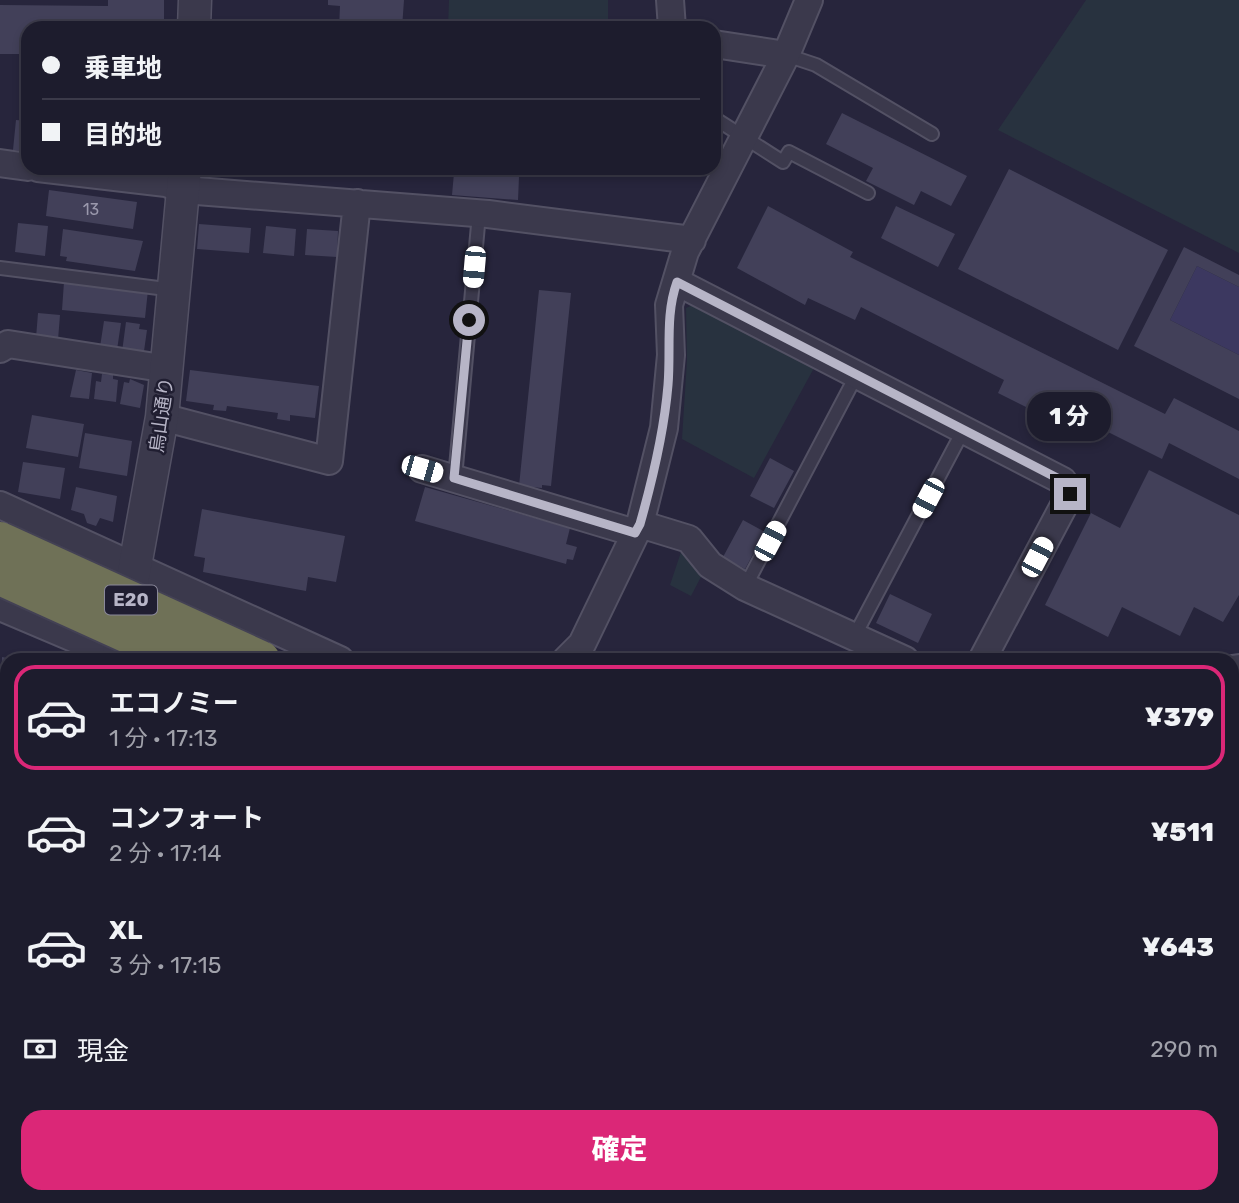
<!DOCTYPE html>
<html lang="ja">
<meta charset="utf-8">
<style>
:root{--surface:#1d1c2d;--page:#252535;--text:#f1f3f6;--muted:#a0a1aa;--line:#3b3a49;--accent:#db2777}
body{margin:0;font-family:Rubik,"Noto Sans JP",sans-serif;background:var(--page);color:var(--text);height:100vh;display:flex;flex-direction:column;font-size:26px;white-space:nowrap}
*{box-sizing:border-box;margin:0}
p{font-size:23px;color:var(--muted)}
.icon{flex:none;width:38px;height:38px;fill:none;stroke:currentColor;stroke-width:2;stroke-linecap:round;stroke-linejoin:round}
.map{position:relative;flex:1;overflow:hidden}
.details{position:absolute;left:0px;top:653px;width:1239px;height:551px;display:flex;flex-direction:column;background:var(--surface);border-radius:21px 21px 0 0;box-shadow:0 4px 10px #0003,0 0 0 2px var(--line)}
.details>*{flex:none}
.banner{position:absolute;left:21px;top:21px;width:700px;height:154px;border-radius:21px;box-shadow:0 4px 10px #0003,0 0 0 2px var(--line);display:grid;align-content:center;height:154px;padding:0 21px;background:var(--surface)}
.end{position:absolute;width:32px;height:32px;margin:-16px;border:9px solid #b7b5c7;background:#111;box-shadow:0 0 0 4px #111}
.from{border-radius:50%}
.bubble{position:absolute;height:49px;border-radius:21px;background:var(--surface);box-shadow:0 4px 10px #0003,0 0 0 2px var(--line);font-size:23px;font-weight:800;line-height:49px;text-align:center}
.car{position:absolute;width:21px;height:42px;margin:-21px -10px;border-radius:9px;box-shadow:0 0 5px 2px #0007;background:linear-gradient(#fff 24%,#345 0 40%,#fff 0 76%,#345 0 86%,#fff 0)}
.banner b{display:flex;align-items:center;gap:24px;height:66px;font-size:26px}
.banner b+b{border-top:2px solid var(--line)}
.banner i{width:18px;height:18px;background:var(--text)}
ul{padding:12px 0 0;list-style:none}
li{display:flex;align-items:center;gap:21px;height:105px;margin:0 14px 10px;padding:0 7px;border:4px solid transparent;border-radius:21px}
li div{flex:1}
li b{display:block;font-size:26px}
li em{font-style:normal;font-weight:800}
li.active{border-color:var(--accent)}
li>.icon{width:63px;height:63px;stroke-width:1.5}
.pay{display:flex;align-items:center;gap:18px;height:77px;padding:0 21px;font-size:26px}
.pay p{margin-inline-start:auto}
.action{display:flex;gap:14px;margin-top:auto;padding:14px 21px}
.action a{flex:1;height:80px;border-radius:21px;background:var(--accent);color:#fff;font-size:28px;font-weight:800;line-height:80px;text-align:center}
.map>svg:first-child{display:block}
.green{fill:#28323f}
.water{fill:#3c3860}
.building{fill:#424059}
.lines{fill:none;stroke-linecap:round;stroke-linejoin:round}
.service-casing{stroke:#535164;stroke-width:16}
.minor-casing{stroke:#535164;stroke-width:30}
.tertiary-casing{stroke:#535164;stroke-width:35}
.motorway-casing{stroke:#434154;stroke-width:42}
.service{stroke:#3b394c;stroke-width:12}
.minor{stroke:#3b394c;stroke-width:26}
.tertiary{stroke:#3b394c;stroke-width:32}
.motorway{stroke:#6f7157;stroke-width:38}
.motorway-bridge-casing{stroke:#434154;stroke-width:42;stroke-linecap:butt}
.motorway-bridge{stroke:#6f7157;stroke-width:38}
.route{stroke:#b7b5c7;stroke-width:9}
.labels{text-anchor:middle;stroke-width:5;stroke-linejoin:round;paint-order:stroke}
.number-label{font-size:16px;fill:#9a98ac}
.shield{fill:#201e31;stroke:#8a889a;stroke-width:2}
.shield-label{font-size:18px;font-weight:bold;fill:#b7b5c7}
.street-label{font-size:19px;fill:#b7b5c7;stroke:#201e31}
</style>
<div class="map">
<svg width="1239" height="1203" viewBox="0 0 1239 1203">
<rect width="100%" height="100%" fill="#27253c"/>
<!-- green -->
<path class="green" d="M449,0H608V21L595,19L593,28H448Z
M1086,0H1239V253L998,130Z
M693,305L814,368L754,478L682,439L687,360L686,308Z
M682,549L703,573L691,596L670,585Z
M458,1197H677L675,1203H480Z"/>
<!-- water -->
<path class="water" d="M1197,266L1239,287V355L1170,320Z"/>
<!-- building -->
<path class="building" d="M108,0H164V28H28V54H0V5L108,6Z
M328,0H404L402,28H339L340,6L328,5Z
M842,113L967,176L951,206L921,191L914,205L866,181L873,168L826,144Z
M16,120L28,121V152L13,150Z
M1009,169L1168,250L1118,350L958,269Z
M454,173L519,177L518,200L452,195Z
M49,190L137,202L133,229L46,216Z
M768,206L853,252L850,257L1165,414L1174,398L1239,431V479L1169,443L1162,459L1050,403L1044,416L998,393L1004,380L861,307L855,320L808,298L805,305L737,268Z
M896,206L955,234L938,267L881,238Z
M18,223L48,226L45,256L15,252Z
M199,224L251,228L249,253L197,249Z
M266,226L296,229L294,256L263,253Z
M63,229L143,241L135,271L66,261L67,257L60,256Z
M307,229L338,231L337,257L305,255Z
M1184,247L1239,275V287L1197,266L1170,320L1239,355V399L1134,346Z
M64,282L148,290L145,318L62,310Z
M539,290L571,293L551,486L542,485V488L519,486Z
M38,313L60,315L58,340L36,338Z
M104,321L121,323L117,350L100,347Z
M126,322L140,324L139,329L147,330L144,351L140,350L139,354L122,352Z
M76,370L92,373L89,399L70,397Z
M190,370L319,386L315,418L290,415V421L277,419L278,413L227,406L226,411L213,410L214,405L186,401Z
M102,374L113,375V379L118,380L116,402L94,399L96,381L101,382Z
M130,379L144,385L140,408L120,404L124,382L129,383Z
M32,415L84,424L78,457L26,448Z
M85,433L132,441L127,476L79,468Z
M770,458L794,471L774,508L750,496Z
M23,462L65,468L60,499L18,492Z
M1149,470L1239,515V595L1223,622L1194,607L1180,636L1122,607L1108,637L1045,605L1091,513L1120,528Z
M76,487L117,496L113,522L100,518L96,526L87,523L84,514L71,510Z
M425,487L570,528L566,544L577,547L573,560L567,559L566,564L415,521Z
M202,509L345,536L336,582L308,577L306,591L203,572L205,558L194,556Z
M743,520L765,532L745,569L723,557Z
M890,594L932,614L918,643L876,623Z
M2,657L7,658V776L0,775Z
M0,857L7,859V903L0,901Z
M0,917L7,918V951L0,950Z
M0,985L7,987V1026L0,1025Z
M0,1090L5,1091L1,1109H0Z
M46,1197L61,1203H44Z
M98,1197H133L132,1203H97Z
M138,1197H158L157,1203H136Z
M236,1197H268L266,1203H234Z
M306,1197H351L352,1203H306Z
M401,1197H421L441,1203H399Z
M765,1197H842L855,1200L854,1203H764Z"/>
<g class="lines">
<!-- service casing -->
<g class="service-casing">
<path id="service" d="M786,55L816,65L932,134
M714,118L783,162L789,152L868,193
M0,268L174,290
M455,478L479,214
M745,587L856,376
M854,637L964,429
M0,960L7,961
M190,1197L200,1203
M744,1203L745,1197"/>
</g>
<!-- minor casing -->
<g class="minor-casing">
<path id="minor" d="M670,0L672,28
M714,44L786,55
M0,163L28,167
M38,168L166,183L184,190L488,214L692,240
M677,282L1063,481L1070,494L982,660
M0,349L8,344L168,369
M162,417L329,461L357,203
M422,469L635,533
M0,505L340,660
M640,524L689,539L710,565L745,587L905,660
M0,607L125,660
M566,660L582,644L640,524L664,428L671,355L669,305L685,252L786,55L809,0
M1232,669L1239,668
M0,1072L7,1074
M1232,1090L1239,1093
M1232,1154L1239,1158
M376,1197L377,1203
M1151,1197L1161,1203
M1004,1203L1006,1197"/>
</g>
<!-- tertiary casing -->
<g class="tertiary-casing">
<path id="tertiary" d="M194,28L195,0
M118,660L162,417L185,168
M12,1203L13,1197"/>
</g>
<!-- motorway casing -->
<g class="motorway-casing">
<path id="motorway" d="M1232,1176L1239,1180
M1205,1197L1215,1203"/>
</g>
<!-- service -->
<use href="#service" class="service"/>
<!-- minor -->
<use href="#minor" class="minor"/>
<!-- tertiary -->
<use href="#tertiary" class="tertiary"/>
<!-- motorway -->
<use href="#motorway" class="motorway"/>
<!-- motorway-bridge casing -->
<g class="motorway-bridge-casing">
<path id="motorway-bridge" d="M0,541L261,660
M0,576L185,660"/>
</g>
<!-- motorway-bridge -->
<use href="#motorway-bridge" class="motorway-bridge"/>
</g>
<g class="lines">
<!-- route -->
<path class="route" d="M469,320L454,478L635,533L640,524C653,478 664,433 668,385C671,350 665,315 677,282L1063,481L1070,494"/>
</g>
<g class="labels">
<!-- number labels -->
<g class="number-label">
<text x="91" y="215">13</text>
</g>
<!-- shield labels -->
<rect class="shield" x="105" y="585.5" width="52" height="29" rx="5"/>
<g class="shield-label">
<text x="131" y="606">E20</text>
</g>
<!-- street labels -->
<g class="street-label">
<text transform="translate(161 415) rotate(-82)" y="7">烏山通り</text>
</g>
</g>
</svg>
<i class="end from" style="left:469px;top:320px"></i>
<i class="end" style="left:1070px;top:494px"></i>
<div class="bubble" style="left:1027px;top:392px;width:84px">1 分</div>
<i class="car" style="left:474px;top:267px;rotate:185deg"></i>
<i class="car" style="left:422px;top:469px;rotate:106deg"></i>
<i class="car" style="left:928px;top:498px;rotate:208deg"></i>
<i class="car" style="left:770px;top:541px;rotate:28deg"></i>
<i class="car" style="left:1037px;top:557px;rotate:28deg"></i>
<div class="banner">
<b><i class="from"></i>乗車地</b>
<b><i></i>目的地</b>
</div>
<section class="details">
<ul>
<li class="active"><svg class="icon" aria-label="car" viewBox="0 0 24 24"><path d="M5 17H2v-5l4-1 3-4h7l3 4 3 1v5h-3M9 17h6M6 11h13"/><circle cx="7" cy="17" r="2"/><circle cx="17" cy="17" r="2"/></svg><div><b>エコノミー</b><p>1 分 · 17:13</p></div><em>¥379</em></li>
<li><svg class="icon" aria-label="car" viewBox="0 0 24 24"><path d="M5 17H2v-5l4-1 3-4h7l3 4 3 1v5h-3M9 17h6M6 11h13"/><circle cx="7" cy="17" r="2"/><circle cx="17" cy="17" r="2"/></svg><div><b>コンフォート</b><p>2 分 · 17:14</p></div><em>¥511</em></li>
<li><svg class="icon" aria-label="car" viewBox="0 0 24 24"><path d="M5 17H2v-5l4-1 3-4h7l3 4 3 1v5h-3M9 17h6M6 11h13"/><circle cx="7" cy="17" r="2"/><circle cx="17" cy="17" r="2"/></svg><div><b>XL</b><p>3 分 · 17:15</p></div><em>¥643</em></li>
</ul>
<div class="pay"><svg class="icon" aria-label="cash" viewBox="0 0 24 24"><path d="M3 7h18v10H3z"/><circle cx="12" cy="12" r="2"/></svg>現金<p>290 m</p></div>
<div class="action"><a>確定</a></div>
</section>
</div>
